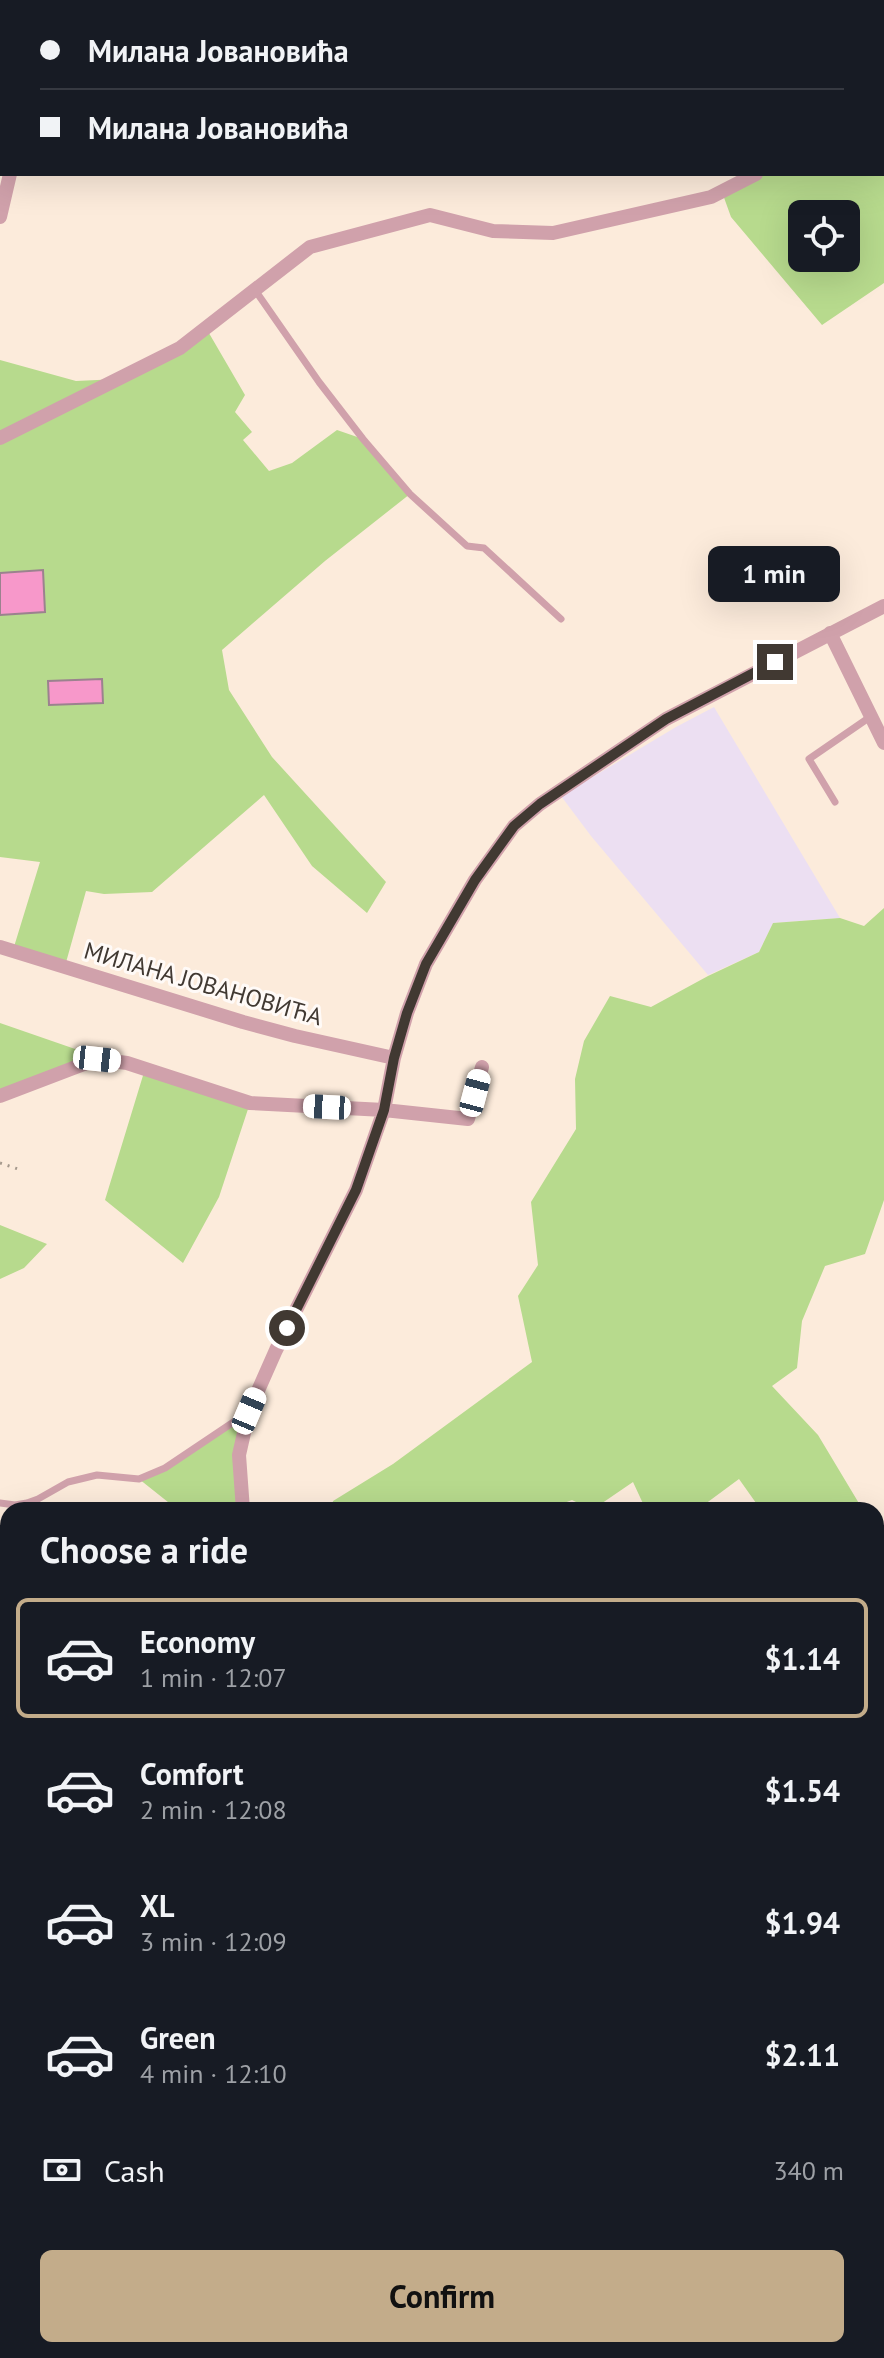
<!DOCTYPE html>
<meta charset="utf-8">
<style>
:root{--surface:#171b24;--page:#20242c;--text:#f1f3f6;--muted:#9ea1a6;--line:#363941;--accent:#c3ac8a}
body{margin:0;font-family:"PT Sans",sans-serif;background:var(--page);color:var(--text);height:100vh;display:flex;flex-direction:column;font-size:30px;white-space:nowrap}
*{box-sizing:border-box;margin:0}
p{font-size:26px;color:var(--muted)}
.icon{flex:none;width:44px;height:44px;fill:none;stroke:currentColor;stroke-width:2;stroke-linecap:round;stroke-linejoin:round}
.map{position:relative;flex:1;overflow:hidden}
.details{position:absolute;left:0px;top:1502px;width:884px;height:856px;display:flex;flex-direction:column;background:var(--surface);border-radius:24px 24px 0 0;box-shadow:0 8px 32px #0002}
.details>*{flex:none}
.banner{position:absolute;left:0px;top:0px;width:884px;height:176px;box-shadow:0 8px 32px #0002;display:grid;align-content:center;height:176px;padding:0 40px;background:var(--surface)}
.buttons{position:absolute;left:788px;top:200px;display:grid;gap:16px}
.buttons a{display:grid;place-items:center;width:72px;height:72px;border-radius:12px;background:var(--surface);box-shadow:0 8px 32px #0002;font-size:40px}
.end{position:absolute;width:36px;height:36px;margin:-18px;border:10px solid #413932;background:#fff;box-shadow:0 0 0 4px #fff}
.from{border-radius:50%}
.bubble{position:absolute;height:56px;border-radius:12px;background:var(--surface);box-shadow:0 8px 32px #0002;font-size:26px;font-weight:600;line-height:56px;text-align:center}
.car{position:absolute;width:24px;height:48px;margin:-24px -12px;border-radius:10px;box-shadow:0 0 6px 2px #0007;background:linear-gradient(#fff 24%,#345 0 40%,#fff 0 76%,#345 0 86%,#fff 0)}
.banner b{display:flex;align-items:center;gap:28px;height:76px;font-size:30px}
.banner b+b{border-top:2px solid var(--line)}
.banner i{width:20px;height:20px;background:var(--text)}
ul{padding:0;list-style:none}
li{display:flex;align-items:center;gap:24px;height:120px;margin:0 16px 12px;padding:0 24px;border:4px solid transparent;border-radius:12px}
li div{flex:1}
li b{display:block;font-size:30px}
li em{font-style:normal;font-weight:600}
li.selected{border-color:var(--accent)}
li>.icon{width:72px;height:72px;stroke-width:1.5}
h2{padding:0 40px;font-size:36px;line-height:96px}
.pay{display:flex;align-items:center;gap:20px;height:88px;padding:0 40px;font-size:30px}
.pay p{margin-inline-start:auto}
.button{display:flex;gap:16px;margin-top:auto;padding:16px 40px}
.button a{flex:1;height:92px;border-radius:12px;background:var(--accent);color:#111;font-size:32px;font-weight:600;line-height:92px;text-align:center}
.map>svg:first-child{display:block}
.commercial{fill:#ecdff2}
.green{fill:#b7da8d;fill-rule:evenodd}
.building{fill:#f798ca;stroke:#9b828e;stroke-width:2}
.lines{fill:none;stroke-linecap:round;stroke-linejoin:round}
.path{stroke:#a5998d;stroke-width:3;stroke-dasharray:2 6;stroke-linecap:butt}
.service{stroke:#d0a1ab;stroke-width:7}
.minor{stroke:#d0a1ab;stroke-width:14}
.route{stroke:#413932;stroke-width:10}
.labels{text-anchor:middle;stroke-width:6;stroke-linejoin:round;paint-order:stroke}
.street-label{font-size:24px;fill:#413932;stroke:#fffaf7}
</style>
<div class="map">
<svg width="884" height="2358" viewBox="0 0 884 2358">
<rect width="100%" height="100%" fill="#fcebdb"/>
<!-- commercial -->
<path class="commercial" d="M714,707L840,918L773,923L759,952L708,975L591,836L561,796L676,727Z"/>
<!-- green -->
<path class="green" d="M882,105L884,106V283L822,325L731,217L722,192L756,174H882ZM802,214H846V258H802Z
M206,328L245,395L235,412L252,432L243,440L269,471L292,463L337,430L363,439L410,494L325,561L222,650L229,690L272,757L386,882L367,913L312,866L264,795L152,892L104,894L86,891L65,966L13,950L40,862L0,857V360L76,381L118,379Z
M884,908V1200L865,1254L825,1266L802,1321L797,1368L772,1386L818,1435L863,1510H761L739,1479L697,1510H646L633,1482L592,1510L572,1500L546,1510H331L333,1501L393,1464L532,1362L518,1296L538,1265L531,1202L576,1129L575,1079L584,1041L610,996L651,1007L708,976L759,952L773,923L840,918L864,926Z
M0,1023L78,1050L97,1059L0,1096Z
M145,1069L250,1103L219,1197L183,1263L105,1200Z
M0,1225L47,1244L24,1268L0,1279Z
M249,1411L239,1455L243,1510H178L139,1479L165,1468Z
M876,1536L884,1554V1596L876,1602Z
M7,1538L8,1845L0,1872V1545Z
M8,2284V2350H158L154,2358H0V2285Z
M216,2350H352L349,2358H223Z
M494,2350H778L773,2358H491Z"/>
<!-- building -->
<path class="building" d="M43,570L45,612L0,615V573Z
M102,679L103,703L49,705L48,681Z"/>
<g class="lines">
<!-- path -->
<path class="path" d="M0,1163L18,1169
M349,2358L352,2350"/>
<!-- service -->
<path class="service" d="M824,0L828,2
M882,28L884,29
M255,290L319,382L363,439L410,494L467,546L484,548L561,619
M835,802L809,759L870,717
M0,1503L15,1505L27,1503L38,1499L68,1482L97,1475L139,1479L165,1468L247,1413
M876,1820H884"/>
<!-- minor -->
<path class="minor" d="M647,0L651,2
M882,105L884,106
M0,217L10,174
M0,438L180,348L310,247L430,215L493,231L553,233L711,197L756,174
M830,633L884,743
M0,947L243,1022L295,1036L394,1058
M0,1096L97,1059L127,1063L250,1103L384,1110L468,1119L482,1067
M243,1510L239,1455L249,1411L276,1350L356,1190L384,1110L394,1058L407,1013L426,964L475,880L514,826L540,804L666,719L884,606
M876,1857L884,1853
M0,1917L8,1898
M876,2161L884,2165"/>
</g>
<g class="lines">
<!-- route -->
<path class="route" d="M287,1328L356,1190L384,1110L394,1058L407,1013L426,964L475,880L514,826L540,804L666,719L775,662"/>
</g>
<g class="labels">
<!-- street labels -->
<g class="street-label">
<text transform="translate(203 984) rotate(16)" y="8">МИЛАНА ЈОВАНОВИЋА</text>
</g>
</g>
</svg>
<div class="buttons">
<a><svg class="icon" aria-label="locate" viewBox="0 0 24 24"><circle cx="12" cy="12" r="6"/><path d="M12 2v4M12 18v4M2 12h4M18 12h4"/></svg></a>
</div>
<i class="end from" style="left:287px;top:1328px"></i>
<i class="end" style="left:775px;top:662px"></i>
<div class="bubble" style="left:708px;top:546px;width:132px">1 min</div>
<i class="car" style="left:97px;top:1059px;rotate:96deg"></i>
<i class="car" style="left:475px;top:1093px;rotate:15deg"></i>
<i class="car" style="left:327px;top:1107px;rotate:273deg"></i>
<i class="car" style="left:249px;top:1411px;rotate:23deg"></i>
<div class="banner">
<b><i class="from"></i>Милана Јовановића</b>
<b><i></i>Милана Јовановића</b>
</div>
<section class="details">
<h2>Choose a ride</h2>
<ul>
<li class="selected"><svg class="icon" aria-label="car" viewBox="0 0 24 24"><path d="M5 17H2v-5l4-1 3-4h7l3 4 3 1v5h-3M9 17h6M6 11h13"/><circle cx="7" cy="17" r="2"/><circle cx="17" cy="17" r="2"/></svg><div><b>Economy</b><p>1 min · 12:07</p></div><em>$1.14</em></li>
<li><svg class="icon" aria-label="car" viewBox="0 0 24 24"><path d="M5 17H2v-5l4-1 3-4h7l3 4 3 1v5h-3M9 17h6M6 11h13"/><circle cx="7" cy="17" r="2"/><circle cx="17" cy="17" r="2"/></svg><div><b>Comfort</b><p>2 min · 12:08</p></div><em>$1.54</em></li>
<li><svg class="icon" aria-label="car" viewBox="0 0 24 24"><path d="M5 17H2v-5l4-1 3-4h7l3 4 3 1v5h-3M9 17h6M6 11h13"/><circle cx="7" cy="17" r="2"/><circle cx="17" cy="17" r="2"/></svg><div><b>XL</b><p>3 min · 12:09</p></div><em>$1.94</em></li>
<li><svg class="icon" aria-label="car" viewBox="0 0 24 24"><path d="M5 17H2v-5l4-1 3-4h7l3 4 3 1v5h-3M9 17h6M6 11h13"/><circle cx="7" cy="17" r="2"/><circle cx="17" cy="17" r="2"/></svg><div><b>Green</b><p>4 min · 12:10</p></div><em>$2.11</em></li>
</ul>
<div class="pay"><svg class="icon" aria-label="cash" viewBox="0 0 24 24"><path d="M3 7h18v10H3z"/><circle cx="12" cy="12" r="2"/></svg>Cash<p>340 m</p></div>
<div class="button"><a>Confirm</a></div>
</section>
</div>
